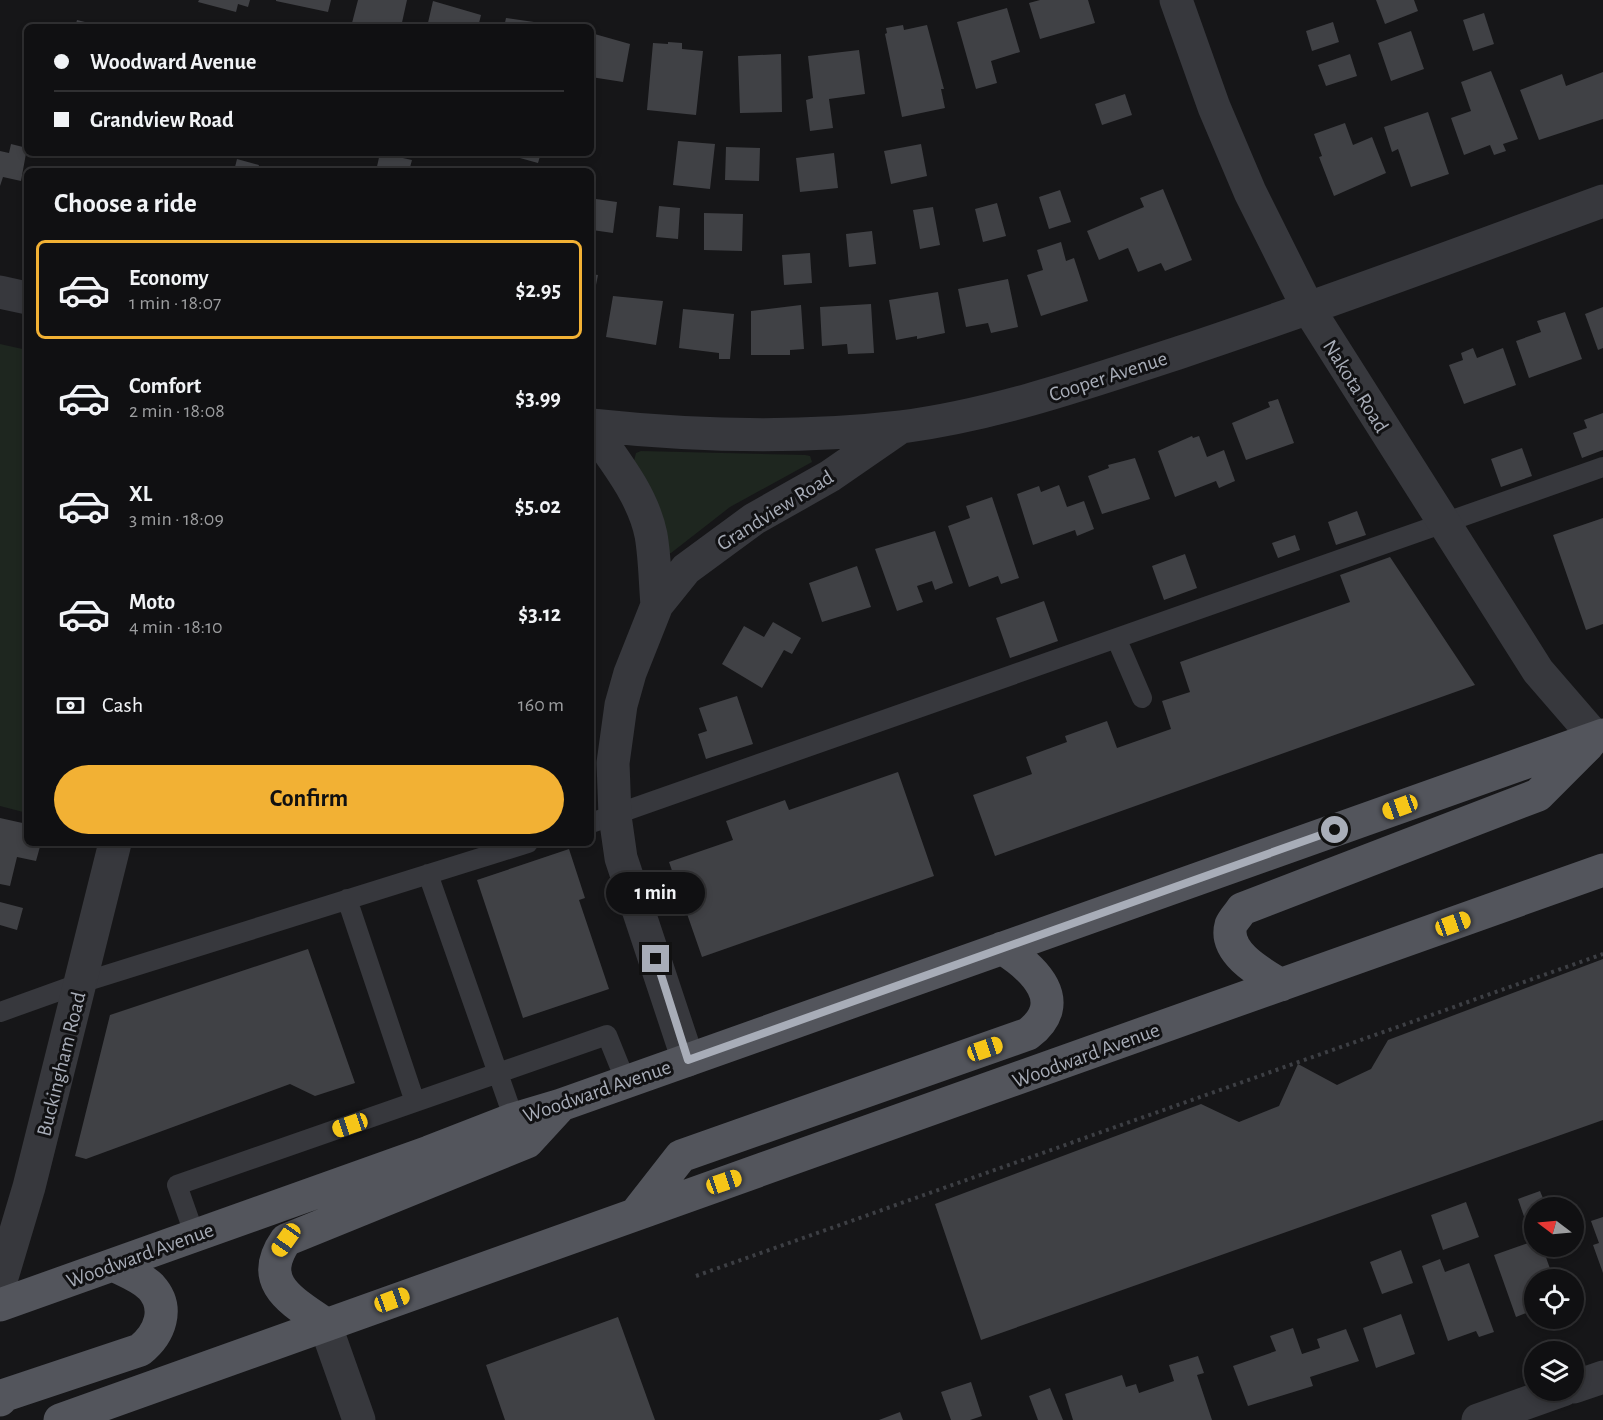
<!DOCTYPE html>
<meta charset="utf-8">
<style>
:root{--surface:#101012;--page:#19191b;--text:#f1f3f6;--muted:#9c9d9f;--line:#303032;--accent:#f2b134}
body{margin:0;font-family:"Alegreya Sans",sans-serif;background:var(--page);color:var(--text);height:100vh;display:flex;flex-direction:column;font-size:22px;white-space:nowrap}
*{box-sizing:border-box;margin:0}
p{font-size:20px;color:var(--muted)}
.icon{flex:none;width:33px;height:33px;fill:none;stroke:currentColor;stroke-width:2;stroke-linecap:round;stroke-linejoin:round}
.map{position:relative;flex:1;overflow:hidden}
.sheet{position:absolute;left:24px;top:168px;width:570px;height:678px;display:flex;flex-direction:column;background:var(--surface);border-radius:9px;box-shadow:0 3px 9px #0003,0 0 0 2px var(--line)}
.sheet>*{flex:none}
.top-card{position:absolute;left:24px;top:24px;width:570px;height:132px;border-radius:9px;box-shadow:0 3px 9px #0003,0 0 0 2px var(--line);display:grid;align-content:center;height:132px;padding:0 30px;background:var(--surface)}
.needle{width:39px;rotate:286deg}
.buttons{position:absolute;left:1524px;top:1197px;display:grid;gap:12px}
.buttons a{display:grid;place-items:center;width:60px;height:60px;border-radius:50%;background:var(--surface);box-shadow:0 3px 9px #0003,0 0 0 2px var(--line);font-size:30px}
.end{position:absolute;width:27px;height:27px;margin:-14px;border:8px solid #a8adb8;background:#111;box-shadow:0 0 0 3px #111}
.from{border-radius:50%}
.bubble{position:absolute;height:42px;border-radius:21px;background:var(--surface);box-shadow:0 3px 9px #0003,0 0 0 2px var(--line);font-size:20px;font-weight:700;line-height:42px;text-align:center}
.car{position:absolute;width:18px;height:36px;margin:-18px -9px;border-radius:8px;box-shadow:0 0 4px 2px #0007;background:linear-gradient(#f5c518 24%,#345 0 40%,#f5c518 0 76%,#345 0 86%,#f5c518 0)}
.top-card b{display:flex;align-items:center;gap:21px;height:57px;font-size:22px}
.top-card b+b{border-top:2px solid var(--line)}
.top-card i{width:15px;height:15px;background:var(--text)}
ul{padding:0;list-style:none}
li{display:flex;align-items:center;gap:18px;height:99px;margin:0 12px 9px;padding:0 18px;border:3px solid transparent;border-radius:9px}
li div{flex:1}
li b{display:block;font-size:22px}
li em{font-style:normal;font-weight:700}
li.selected{border-color:var(--accent)}
li>.icon{width:54px;height:54px;stroke-width:1.5}
h2{padding:0 30px;font-size:27px;line-height:72px}
.pay{display:flex;align-items:center;gap:15px;height:66px;padding:0 30px;font-size:22px}
.pay p{margin-inline-start:auto}
.action{display:flex;gap:12px;margin-top:auto;padding:12px 30px}
.action a{flex:1;height:69px;border-radius:36px;background:var(--accent);color:#111;font-size:24px;font-weight:700;line-height:69px;text-align:center}
.map>svg:first-child{display:block}
.green{fill:#1e261f}
.building{fill:#404145}
.lines{fill:none;stroke-linecap:round;stroke-linejoin:round}
.path{stroke:#3d3f44;stroke-width:4;stroke-dasharray:3 4.5;stroke-linecap:butt}
.service{stroke:#37383d;stroke-width:20}
.minor{stroke:#37383d;stroke-width:33}
.primary{stroke:#53555c;stroke-width:33}
.route{stroke:#a8adb8;stroke-width:8}
.labels{text-anchor:middle;stroke-width:6;stroke-linejoin:round;paint-order:stroke}
.street-label{font-size:21px;fill:#a8adb8;stroke:#111113}
</style>
<div class="map">
<svg width="1603" height="1420" viewBox="0 0 1603 1420">
<rect width="100%" height="100%" fill="#161618"/>
<!-- green -->
<path class="green" d="M0,344L27,350V813L0,806Z
M641,451L805,455L810,456L812,462L730,507L671,553H668L634,461L636,453Z"/>
<!-- building -->
<path class="building" d="M199,0H250L248,7L238,4L236,12L198,2Z
M331,0L328,12L276,1V0Z
M358,0H407L401,27H367L352,23Z
M1040,0H1088L1095,23L1040,39L1029,3Z
M1376,0H1414L1418,11L1385,24Z
M433,1L481,15L478,27H427Z
M1007,8L1020,52L991,61L997,83L976,89L957,22Z
M1484,13L1494,44L1473,51L1463,20Z
M506,18L534,22L533,27H504Z
M77,20L101,26V27H75Z
M1333,22L1339,42L1312,51L1306,31Z
M903,25L904,30L927,25L944,89H941L945,108L902,117L885,34L887,33L886,28Z
M1411,31L1424,69L1391,81L1378,43Z
M591,33L630,44L623,82L591,77Z
M668,42L682,43V49L703,51L696,115L647,110L653,43L668,44Z
M859,50L865,94L829,99L833,128L810,131L806,100L813,98L808,56Z
M781,54L782,112L740,113L738,56Z
M1350,54L1357,76L1326,86L1318,65Z
M1491,71L1518,139L1503,144L1506,151L1494,155L1490,145L1464,155L1451,118L1471,111L1461,82Z
M1603,72V119L1539,140L1520,90L1562,74L1566,86Z
M1125,94L1132,115L1102,125L1095,104Z
M1428,112L1449,174L1411,187L1398,149L1392,152L1384,127Z
M1345,123L1353,145L1372,137L1386,173L1334,196L1319,157L1322,156L1314,134Z
M678,141L715,144L710,189L673,185Z
M11,144L27,148L21,181L3,177L0,186V151L9,153Z
M921,144L927,176L891,184L884,151Z
M726,147L760,148L759,181L725,180Z
M380,153L412,160L409,171H376Z
M502,153H541L538,163Z
M834,153L838,188L800,192L796,158Z
M237,159L259,165L257,171H234Z
M1163,189L1192,260L1165,271L1161,263L1138,272L1128,248L1099,260L1087,231L1144,207L1140,198Z
M1060,190L1071,222L1049,229L1039,197Z
M596,199L617,202L613,233L592,230Z
M997,203L1006,236L983,242L975,209Z
M659,206L680,208L678,239L656,237Z
M933,207L940,245L920,249L913,210Z
M704,213L743,214L742,251L704,250Z
M872,231L876,264L849,267L846,234Z
M1061,242L1066,261L1074,258L1088,301L1041,316L1027,275L1043,270L1037,250Z
M810,253L812,283L784,285L782,255Z
M591,274L598,275L592,305L591,304Z
M1008,279L1018,327L991,333L988,323L966,327L958,289Z
M938,292L945,333L917,339V336L896,340L889,300Z
M613,296L663,301L656,345L606,337Z
M871,304L874,353L848,354L847,344L822,346L820,307Z
M801,305L804,349L790,350V355H751V311Z
M1603,307V348L1598,350L1585,314Z
M683,309L734,314L730,359H719V353L679,348Z
M1565,312L1582,359L1529,378L1516,341L1541,332L1537,321Z
M1473,348L1477,358L1503,348L1516,385L1464,404L1449,365L1463,360L1461,353Z
M1278,399L1294,443L1246,460L1232,423L1270,407L1268,402Z
M1603,413V450L1582,458L1573,433L1587,428L1584,420Z
M1192,436L1193,438L1199,436L1207,457L1224,450L1235,481L1219,488L1216,481L1175,497L1158,451Z
M1522,448L1532,476L1501,487L1491,459Z
M1135,458L1150,499L1102,514L1088,476L1109,468L1108,465Z
M1059,485L1067,507L1084,501L1094,529L1077,536L1075,530L1033,545L1017,494L1039,486L1041,492Z
M992,497L1019,578L1001,584L998,576L969,587L948,526L970,518L966,506Z
M1357,511L1366,535L1336,545L1328,522Z
M1603,518V624L1586,630L1553,535Z
M935,531L953,583L935,590L932,581L917,586L923,602L897,611L875,549Z
M1295,535L1300,550L1278,558L1272,543Z
M1185,554L1197,588L1164,600L1152,566Z
M1390,557L1475,685L995,856L973,795L1032,774L1026,757L1067,742L1065,736L1107,721L1117,748L1171,729L1162,701L1190,692L1180,662L1350,602L1340,575Z
M857,566L871,607L822,622L809,583Z
M1044,601L1058,641L1010,658L996,618Z
M773,622L801,638L792,654L784,650L762,688L722,664L744,626L764,637Z
M737,696L753,744L706,759L698,734L707,731L699,708Z
M898,772L934,876L702,957L669,862L733,840L726,821L785,800L789,810Z
M0,818L27,824V843H41L36,861L17,857L10,886L0,884Z
M569,849L585,898L579,900L609,989L523,1018L477,880Z
M0,902L23,908L17,930L0,925Z
M308,949L355,1083L315,1096L290,1084L86,1159L75,1156L110,1015Z
M1603,959V1120L981,1340L935,1204L1201,1104L1239,1122L1279,1106L1298,1064L1337,1085L1371,1069L1388,1040Z
M1540,1191L1547,1208H1534V1229L1529,1231L1518,1199Z
M1466,1202L1479,1237L1443,1250L1431,1215Z
M1603,1217V1273L1593,1245L1599,1243L1591,1221Z
M1534,1241V1246H1542L1554,1280H1534V1310L1516,1317L1494,1255Z
M1401,1250L1413,1283L1382,1294L1370,1262Z
M1440,1259L1445,1272L1469,1263L1494,1332L1479,1337L1476,1331L1448,1341L1422,1266Z
M1401,1314L1415,1354L1376,1368L1363,1328Z
M618,1317L655,1420H505L486,1365Z
M1293,1328L1302,1354L1320,1348L1317,1339L1346,1329L1359,1361L1310,1377L1313,1386L1248,1406L1233,1366L1276,1351L1270,1336Z
M1198,1356L1204,1373L1197,1375L1212,1420H1073L1065,1394L1122,1375L1126,1387L1136,1384L1139,1393L1174,1381L1169,1365Z
M971,1382L982,1416L970,1420H951L941,1392Z
M1050,1388L1063,1420H1038L1029,1396Z
M900,1412L903,1420H879Z"/>
<g class="lines">
<!-- path -->
<path class="path" d="M696,1276L1603,954"/>
<!-- service -->
<path class="service" d="M1117,640L1142,698
M591,823L1603,467
M428,874L514,1119
M347,899L415,1102
M0,1012L81,983L528,843
M195,1236L177,1185L607,1035L626,1082"/>
<!-- minor -->
<path class="minor" d="M1176,0L1214,107L1250,192L1308,308L1538,671L1596,738
M0,292L27,298
M591,425C694,436 799,439 901,427C998,414 1089,382 1181,352C1323,305 1463,252 1603,201
M591,427C614,460 643,495 651,535C655,558 655,582 657,605
M688,1060L621,858L615,816L613,763L621,705L630,673L657,605L686,569L754,519L830,476L901,427
M0,1284L29,1187L115,843
M325,1324L359,1420
M1574,1387L1603,1377
M1478,1420L1563,1390"/>
<!-- primary -->
<path class="primary" d="M1281,985C1263,974 1223,953 1231,925C1233,920 1239,914 1242,909L1538,795L1588,745
M638,1211L681,1156L1028,1034C1070,1002 1034,968 1002,948
M0,1305L429,1152L514,1119L561,1105L1603,735
M325,1324C292,1301 256,1283 286,1240L527,1142L561,1105
M0,1400L5,1395L140,1350C160,1334 170,1308 151,1287C141,1277 125,1271 113,1265
M60,1420C573,1234 1089,1054 1603,870"/>
</g>
<g class="lines">
<!-- route -->
<path class="route" d="M656,959L688,1060L1335,830"/>
</g>
<g class="labels">
<!-- street labels -->
<g class="street-label">
<text transform="translate(1108 376) rotate(-18)" y="7">Cooper Avenue</text>
<text transform="translate(1356 386) rotate(58)" y="7">Nakota Road</text>
<text transform="translate(775 510) rotate(-32)" y="7">Grandview Road</text>
<text transform="translate(1086 1055) rotate(-20)" y="7">Woodward Avenue</text>
<text transform="translate(61 1064) rotate(-76)" y="7">Buckingham Road</text>
<text transform="translate(597 1091) rotate(-19)" y="7">Woodward Avenue</text>
<text transform="translate(140 1255) rotate(-20)" y="7">Woodward Avenue</text>
</g>
</g>
</svg>
<div class="buttons">
<a><svg class="needle" viewBox="-14 -14 28 28"><path d="M0-13l5 13h-10z" fill="#e53935"/><path d="M0 13l5-13h-10z" fill="#9c9d9f"/></svg></a>
<a><svg class="icon" aria-label="locate" viewBox="0 0 24 24"><circle cx="12" cy="12" r="6"/><path d="M12 2v4M12 18v4M2 12h4M18 12h4"/></svg></a>
<a><svg class="icon" aria-label="layers" viewBox="0 0 24 24"><path d="M12 4l9 5-9 5-9-5zM3 14l9 5 9-5"/></svg></a>
</div>
<i class="end from" style="left:1335px;top:830px"></i>
<i class="end" style="left:656px;top:959px"></i>
<div class="bubble" style="left:606px;top:872px;width:99px">1 min</div>
<i class="car" style="left:1400px;top:807px;rotate:250deg"></i>
<i class="car" style="left:1453px;top:924px;rotate:70deg"></i>
<i class="car" style="left:985px;top:1049px;rotate:71deg"></i>
<i class="car" style="left:350px;top:1125px;rotate:251deg"></i>
<i class="car" style="left:724px;top:1182px;rotate:71deg"></i>
<i class="car" style="left:286px;top:1240px;rotate:215deg"></i>
<i class="car" style="left:392px;top:1300px;rotate:70deg"></i>
<div class="top-card">
<b><i class="from"></i>Woodward Avenue</b>
<b><i></i>Grandview Road</b>
</div>
<section class="sheet">
<h2>Choose a ride</h2>
<ul>
<li class="selected"><svg class="icon" aria-label="car" viewBox="0 0 24 24"><path d="M5 17H2v-5l4-1 3-4h7l3 4 3 1v5h-3M9 17h6M6 11h13"/><circle cx="7" cy="17" r="2"/><circle cx="17" cy="17" r="2"/></svg><div><b>Economy</b><p>1 min · 18:07</p></div><em>$2.95</em></li>
<li><svg class="icon" aria-label="car" viewBox="0 0 24 24"><path d="M5 17H2v-5l4-1 3-4h7l3 4 3 1v5h-3M9 17h6M6 11h13"/><circle cx="7" cy="17" r="2"/><circle cx="17" cy="17" r="2"/></svg><div><b>Comfort</b><p>2 min · 18:08</p></div><em>$3.99</em></li>
<li><svg class="icon" aria-label="car" viewBox="0 0 24 24"><path d="M5 17H2v-5l4-1 3-4h7l3 4 3 1v5h-3M9 17h6M6 11h13"/><circle cx="7" cy="17" r="2"/><circle cx="17" cy="17" r="2"/></svg><div><b>XL</b><p>3 min · 18:09</p></div><em>$5.02</em></li>
<li><svg class="icon" aria-label="car" viewBox="0 0 24 24"><path d="M5 17H2v-5l4-1 3-4h7l3 4 3 1v5h-3M9 17h6M6 11h13"/><circle cx="7" cy="17" r="2"/><circle cx="17" cy="17" r="2"/></svg><div><b>Moto</b><p>4 min · 18:10</p></div><em>$3.12</em></li>
</ul>
<div class="pay"><svg class="icon" aria-label="cash" viewBox="0 0 24 24"><path d="M3 7h18v10H3z"/><circle cx="12" cy="12" r="2"/></svg>Cash<p>160 m</p></div>
<div class="action"><a>Confirm</a></div>
</section>
</div>
